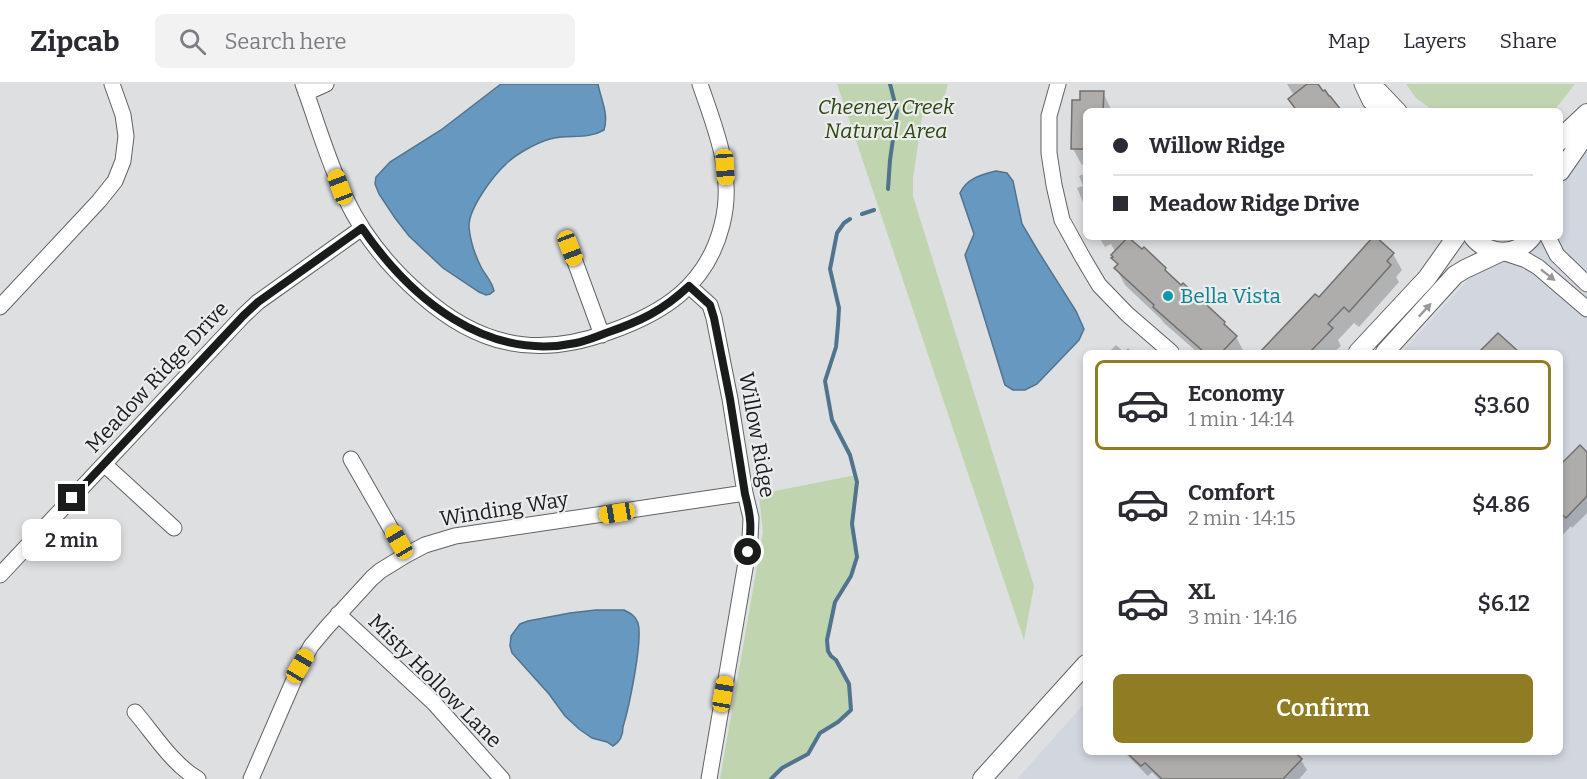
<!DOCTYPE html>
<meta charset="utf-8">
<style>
:root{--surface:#fff;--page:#f2f2f3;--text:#2b2b33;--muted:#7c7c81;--line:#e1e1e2;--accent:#8f7c23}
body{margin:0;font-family:Bitter,serif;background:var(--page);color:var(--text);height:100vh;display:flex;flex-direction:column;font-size:22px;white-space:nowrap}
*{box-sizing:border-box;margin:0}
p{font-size:20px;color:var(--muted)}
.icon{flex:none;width:33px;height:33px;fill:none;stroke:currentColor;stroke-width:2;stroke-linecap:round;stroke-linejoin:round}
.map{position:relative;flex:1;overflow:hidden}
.sheet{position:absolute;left:1083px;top:266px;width:480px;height:405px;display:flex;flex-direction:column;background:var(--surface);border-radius:9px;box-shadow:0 3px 9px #0003}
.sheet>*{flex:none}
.hud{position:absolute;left:1083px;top:24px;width:480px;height:132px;border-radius:9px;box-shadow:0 3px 9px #0003;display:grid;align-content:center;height:132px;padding:0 30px;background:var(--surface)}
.end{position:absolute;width:27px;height:27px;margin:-14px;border:8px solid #1a1b1b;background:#fff;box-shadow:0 0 0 3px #fff}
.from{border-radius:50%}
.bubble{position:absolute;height:42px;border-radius:9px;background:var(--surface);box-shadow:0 3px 9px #0003;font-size:20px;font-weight:600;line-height:42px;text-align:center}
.car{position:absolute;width:18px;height:36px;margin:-18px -9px;border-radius:8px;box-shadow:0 0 4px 2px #0007;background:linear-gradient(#f5c518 24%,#345 0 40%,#f5c518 0 76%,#345 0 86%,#f5c518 0)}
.hud b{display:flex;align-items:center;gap:21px;height:57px;font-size:22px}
.hud b+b{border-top:2px solid var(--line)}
.hud i{width:15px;height:15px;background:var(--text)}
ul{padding:10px 0 0;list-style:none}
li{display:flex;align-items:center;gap:18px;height:90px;margin:0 12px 9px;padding:0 18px;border:3px solid transparent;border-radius:9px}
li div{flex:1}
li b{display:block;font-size:22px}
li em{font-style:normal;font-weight:600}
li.selected{border-color:var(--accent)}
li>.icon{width:54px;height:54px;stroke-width:1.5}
.primary-button{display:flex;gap:12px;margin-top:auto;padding:12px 30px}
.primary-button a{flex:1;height:69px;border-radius:9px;background:var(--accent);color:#fff;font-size:24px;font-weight:600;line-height:69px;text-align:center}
header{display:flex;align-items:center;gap:36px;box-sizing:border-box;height:84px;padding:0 30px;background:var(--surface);border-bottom:2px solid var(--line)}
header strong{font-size:28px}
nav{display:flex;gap:33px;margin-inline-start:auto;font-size:21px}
.search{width:420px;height:54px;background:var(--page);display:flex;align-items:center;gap:15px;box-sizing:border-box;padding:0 21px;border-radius:9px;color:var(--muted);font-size:22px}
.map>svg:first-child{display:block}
.built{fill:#d1d6df}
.green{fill:#c0d5af}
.water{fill:#6799c0;stroke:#50738e;stroke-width:1.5}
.shadow{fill:#0003}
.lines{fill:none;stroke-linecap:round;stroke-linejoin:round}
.stream{stroke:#50738e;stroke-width:4}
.building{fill:#aeadac;stroke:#72706f;stroke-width:1.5}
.minor-casing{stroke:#616264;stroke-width:17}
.major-casing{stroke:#616264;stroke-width:20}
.minor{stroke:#fff;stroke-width:15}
.major{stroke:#fff;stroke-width:18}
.oneway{fill:#989898}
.route{stroke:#1a1b1b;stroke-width:8}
.culture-dot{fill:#0f9aa8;stroke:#ebecee;stroke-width:2}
.labels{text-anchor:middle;stroke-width:4.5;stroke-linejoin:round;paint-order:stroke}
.park-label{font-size:21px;font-style:italic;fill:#2c450c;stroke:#ebecee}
.culture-label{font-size:21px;fill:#0d838f;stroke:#ebecee;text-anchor:start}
.street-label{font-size:21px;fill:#1a1b1b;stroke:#ebecee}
</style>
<header>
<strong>Zipcab</strong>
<div class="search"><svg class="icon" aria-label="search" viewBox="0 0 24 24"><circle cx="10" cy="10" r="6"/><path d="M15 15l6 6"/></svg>Search here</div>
<nav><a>Map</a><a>Layers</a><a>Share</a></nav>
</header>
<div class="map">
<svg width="1587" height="695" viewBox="0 0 1587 695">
<rect width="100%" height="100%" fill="#dedfe1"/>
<!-- built -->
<path class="built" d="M1587,64V695H1017L1086,618V668H1560V268H1402L1507,153H1560V94Z"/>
<!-- green -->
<path class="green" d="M837,0H948L944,14L923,27L913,94V112L1034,502L1024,556Z
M1406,0H1575L1554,27H1434L1416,14Z
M856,391V410L852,440L857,473L851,492L835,518L827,556L828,567L831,572L836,576L849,600L851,626L838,638L820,649L808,670L782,684L771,695H720L763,448L759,410Z"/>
<!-- water -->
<path class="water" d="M501,0H598C601,16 609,30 604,46C587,56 569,50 550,55C536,59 516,70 506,80C493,92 468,125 469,143C470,155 475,171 481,183C485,191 492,197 494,207L490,210L486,211L479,208L443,184L409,152L395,134L379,110L375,100L376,93L390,78L441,46Z
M996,87L1007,89L1013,97L1022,140L1038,167L1076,227L1084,245L1079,256L1037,300L1025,306H1013L1005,301L965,171L974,150L960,109C967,94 981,91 996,87Z
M596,526H624C630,529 636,532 638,539C643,557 629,623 623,643C623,651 620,658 613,662L607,658L592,654L579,645L565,632L549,610L512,569L510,562L511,552L520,540L528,537L570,529Z"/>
<!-- shadow -->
<path class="shadow" d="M1287,0H1316L1340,27H1297L1290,16L1299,7L1293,10Z
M1103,9L1112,27H1086V81H1082L1073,65L1074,17H1081Z
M1086,89V125L1077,104L1083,102L1079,92Z
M1099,153H1132L1134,159L1165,185L1168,191L1224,239L1228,246L1236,253L1244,268H1197L1164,239L1161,235L1125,201L1116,184L1118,182L1113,175L1116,169L1111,160L1105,163Z
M1393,170L1402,186L1396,193L1399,198L1359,243L1354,239L1338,256L1341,262L1334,268H1262L1315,212L1319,215Z
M1116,261L1124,268L1128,264L1132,268H1109Z
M1587,370V429L1572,444L1571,442L1560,454V384Z
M1124,668H1292L1301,676L1307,686L1299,695H1159L1152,688L1148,692Z"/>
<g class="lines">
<!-- stream -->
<path class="stream" d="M888,105L890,76L897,27L890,0
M862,130L874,126
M771,695L782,684L808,670L820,649L838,638L851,626L849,600L836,576L831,572L828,567L827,556L835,518L851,492L857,473L852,440L857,398L850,371L832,336L825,297L836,263L838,241L839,224L830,185L837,149L844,139L850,135"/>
</g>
<!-- building -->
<path class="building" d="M1307,0H1318L1323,7L1325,6L1329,12H1330L1342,27H1297L1288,15Z
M1080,7H1104L1103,27H1086V65H1071L1072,16H1080Z
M1128,153L1142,165L1144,163L1166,184L1165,186L1181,201L1183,199L1225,238L1224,240L1237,252L1222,268H1204L1153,223L1154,221L1114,184L1118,180L1111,174L1113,173L1111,171Z
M1373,153H1376L1394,169L1387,177L1391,181L1349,228L1344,223L1328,240L1333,244L1310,268H1260L1315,210L1319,213Z
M1498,249L1519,268H1479Z
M1580,361L1587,368V412L1566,434L1560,429V381Z
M1126,668H1295L1302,675L1283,695H1162L1145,679L1141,682Z"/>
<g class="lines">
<!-- minor casing -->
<g class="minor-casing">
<path id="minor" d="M303,0C317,38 328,78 346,115C363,151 390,184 421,211C446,233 474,251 507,258C542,266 576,260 609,248C664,229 707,201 722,141C735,90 716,47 700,0
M1058,0L1049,32V69L1054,101L1062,136L1083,174L1099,201L1127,230L1171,268
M1362,0L1370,17L1379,27
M1371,0L1380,7L1399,27
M306,9L326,0
M1548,153L1557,171L1587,200
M570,164L602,251
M1502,168L1526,176L1538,183L1587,225
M689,202L710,221L714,234L730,315L745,409L751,434L750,455L709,695
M0,223L99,117L115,97L123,77L126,52L123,31L112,0
M351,375L406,471
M104,380L174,444
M0,491L243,232L258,218L362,144
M338,530L434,619L502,695
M135,628C154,650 172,680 198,695
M251,695L300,582L311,562L327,543L372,494L380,487L406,471L425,461L455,452L745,409"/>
</g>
<!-- major casing -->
<g class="major-casing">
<path id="major" d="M1560,57L1571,44L1587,29
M1560,88L1587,49
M1473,153C1489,172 1516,173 1532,153
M1358,268L1427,194L1456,153
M1385,268L1455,191L1465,185L1501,168
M982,695L1086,580"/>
</g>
<!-- minor -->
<use href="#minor" class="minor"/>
<!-- major -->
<use href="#major" class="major"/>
</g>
<!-- one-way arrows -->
<defs><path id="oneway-solid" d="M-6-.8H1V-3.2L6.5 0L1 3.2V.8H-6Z" transform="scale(1.5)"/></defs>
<g class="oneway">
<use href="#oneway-solid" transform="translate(1548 191) rotate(38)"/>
<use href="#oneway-solid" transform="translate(1425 226) rotate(-47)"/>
</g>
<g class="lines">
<!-- route -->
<path class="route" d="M72,414L243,232L258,218L362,144C410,214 486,278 576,259C586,257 596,253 606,249C641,237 662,227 689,202L710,221L714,234L730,315L745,410C751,433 752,444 748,468"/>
</g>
<!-- markers -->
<circle class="culture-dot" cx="1168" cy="212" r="6"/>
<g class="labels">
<!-- park labels -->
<g class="park-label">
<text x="886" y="30">Cheeney Creek<tspan x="886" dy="24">Natural Area</tspan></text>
</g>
<!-- culture labels -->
<g class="culture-label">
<text x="1180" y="219">Bella Vista</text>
</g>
<!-- street labels -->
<g class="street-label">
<text transform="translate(157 293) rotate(-47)" y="7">Meadow Ridge Drive</text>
<text transform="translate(757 351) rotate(80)" y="7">Willow Ridge</text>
<text transform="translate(504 425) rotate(-9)" y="7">Winding Way</text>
<text transform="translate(435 597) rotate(45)" y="7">Misty Hollow Lane</text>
</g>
</g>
</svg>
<i class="end from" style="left:748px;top:468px"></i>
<i class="end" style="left:72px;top:414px"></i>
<div class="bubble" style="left:22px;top:435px;width:99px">2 min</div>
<i class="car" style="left:725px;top:83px;rotate:176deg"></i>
<i class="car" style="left:340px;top:103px;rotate:339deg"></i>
<i class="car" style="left:570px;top:164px;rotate:159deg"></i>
<i class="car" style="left:617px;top:429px;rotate:261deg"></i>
<i class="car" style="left:399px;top:458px;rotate:330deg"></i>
<i class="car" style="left:300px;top:582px;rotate:30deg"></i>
<i class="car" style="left:723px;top:610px;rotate:10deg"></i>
<div class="hud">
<b><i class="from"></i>Willow Ridge</b>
<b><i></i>Meadow Ridge Drive</b>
</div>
<section class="sheet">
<ul>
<li class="selected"><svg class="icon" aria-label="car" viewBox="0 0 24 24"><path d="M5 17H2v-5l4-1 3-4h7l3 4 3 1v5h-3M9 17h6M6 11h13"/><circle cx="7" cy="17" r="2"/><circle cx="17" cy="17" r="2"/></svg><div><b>Economy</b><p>1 min · 14:14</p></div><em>$3.60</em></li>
<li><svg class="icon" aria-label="car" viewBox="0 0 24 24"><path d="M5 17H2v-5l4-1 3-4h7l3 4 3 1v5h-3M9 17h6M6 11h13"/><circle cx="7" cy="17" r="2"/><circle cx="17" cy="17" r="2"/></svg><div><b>Comfort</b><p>2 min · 14:15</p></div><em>$4.86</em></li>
<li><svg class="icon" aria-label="car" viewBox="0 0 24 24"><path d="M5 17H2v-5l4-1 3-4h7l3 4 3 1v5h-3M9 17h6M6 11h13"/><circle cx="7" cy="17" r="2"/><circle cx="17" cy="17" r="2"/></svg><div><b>XL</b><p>3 min · 14:16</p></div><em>$6.12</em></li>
</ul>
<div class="primary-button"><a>Confirm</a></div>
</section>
</div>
